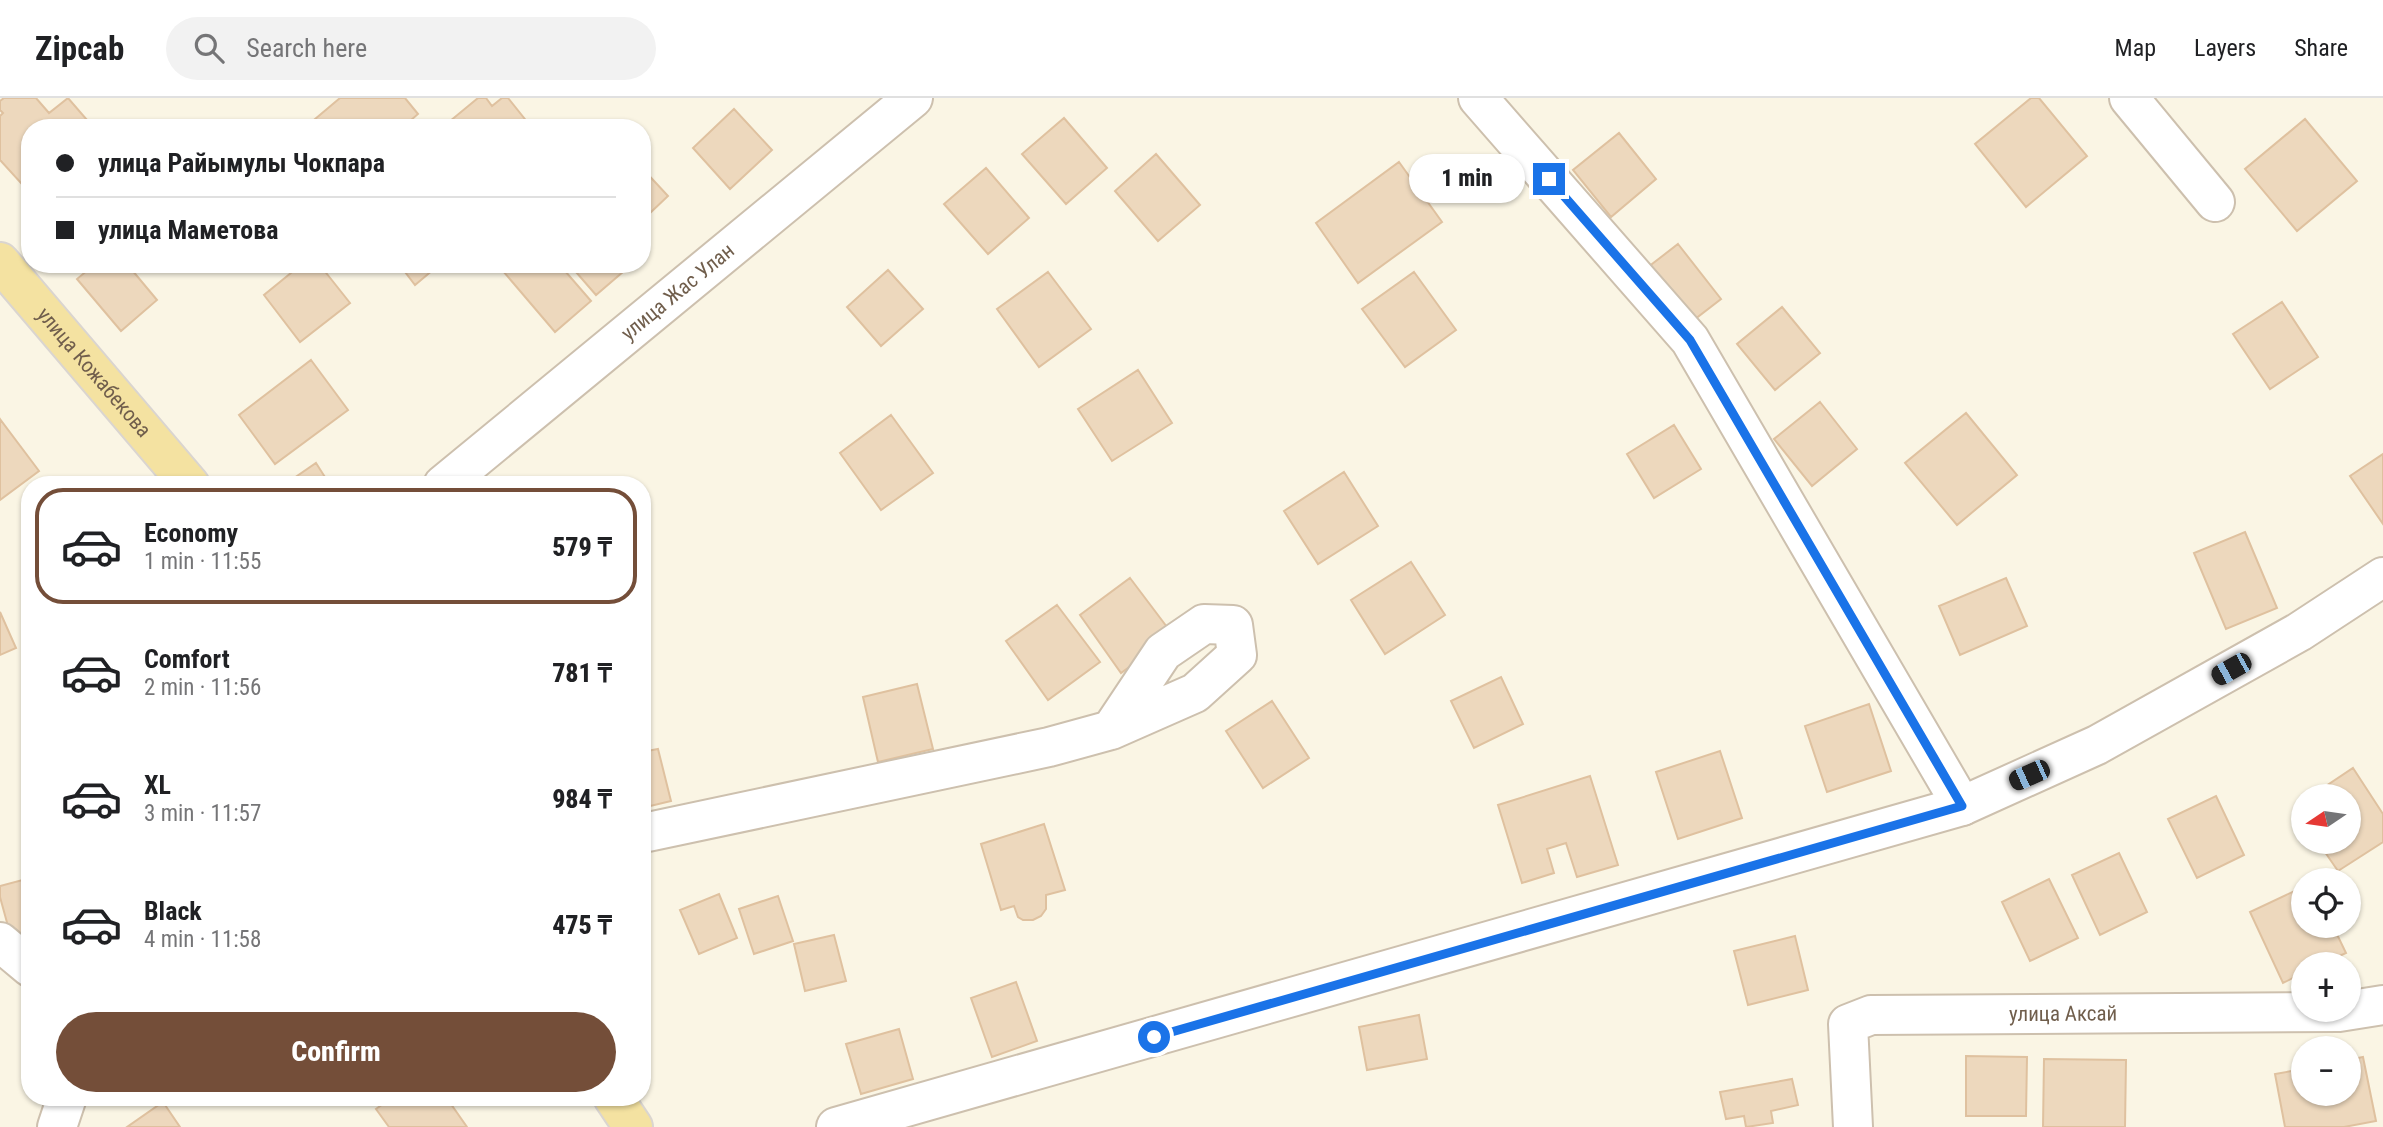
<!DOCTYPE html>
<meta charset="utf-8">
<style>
:root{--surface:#fff;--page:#f2f2f2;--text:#202124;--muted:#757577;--line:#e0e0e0;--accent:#744e39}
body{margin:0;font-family:"Roboto Condensed",sans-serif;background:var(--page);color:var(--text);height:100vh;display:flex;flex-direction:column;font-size:26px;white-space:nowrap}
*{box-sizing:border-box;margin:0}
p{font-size:23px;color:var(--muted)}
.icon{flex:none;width:38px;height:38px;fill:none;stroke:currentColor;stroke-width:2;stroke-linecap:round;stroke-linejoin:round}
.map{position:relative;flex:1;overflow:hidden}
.sheet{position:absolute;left:21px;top:378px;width:630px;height:630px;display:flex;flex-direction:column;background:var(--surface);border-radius:28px;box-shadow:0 2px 5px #0004}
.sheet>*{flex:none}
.guide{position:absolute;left:21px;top:21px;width:630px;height:154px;border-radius:28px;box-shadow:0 2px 5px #0004;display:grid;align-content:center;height:154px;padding:0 35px;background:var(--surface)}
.needle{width:46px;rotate:257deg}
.tools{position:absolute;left:2291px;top:686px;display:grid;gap:14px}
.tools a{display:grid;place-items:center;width:70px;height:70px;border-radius:50%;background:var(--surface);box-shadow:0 2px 5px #0004;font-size:35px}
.end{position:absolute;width:32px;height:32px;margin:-16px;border:9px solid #1a73e8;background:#fff;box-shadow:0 0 0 4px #fff}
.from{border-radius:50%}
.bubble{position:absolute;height:49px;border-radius:24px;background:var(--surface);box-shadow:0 2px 5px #0004;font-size:23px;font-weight:800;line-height:49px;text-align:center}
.car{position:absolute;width:21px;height:42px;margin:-21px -10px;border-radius:9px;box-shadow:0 0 5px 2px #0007;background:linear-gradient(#222 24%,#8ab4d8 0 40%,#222 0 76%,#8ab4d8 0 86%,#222 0)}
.guide b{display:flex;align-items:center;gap:24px;height:66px;font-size:26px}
.guide b+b{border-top:2px solid var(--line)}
.guide i{width:18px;height:18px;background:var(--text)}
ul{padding:12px 0 0;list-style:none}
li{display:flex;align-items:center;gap:21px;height:116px;margin:0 14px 10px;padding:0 21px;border:4px solid transparent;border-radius:28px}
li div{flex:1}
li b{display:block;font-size:26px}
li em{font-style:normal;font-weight:800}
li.selected{border-color:var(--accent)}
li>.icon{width:63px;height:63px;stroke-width:1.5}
.action{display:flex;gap:14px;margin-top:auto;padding:14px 35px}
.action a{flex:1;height:80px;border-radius:42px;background:var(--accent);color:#fff;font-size:28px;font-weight:800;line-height:80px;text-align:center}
header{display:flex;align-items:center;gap:42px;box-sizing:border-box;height:98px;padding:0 35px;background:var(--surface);border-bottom:2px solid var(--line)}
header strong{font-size:33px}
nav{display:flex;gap:38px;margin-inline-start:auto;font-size:24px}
.search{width:490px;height:63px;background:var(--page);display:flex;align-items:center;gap:18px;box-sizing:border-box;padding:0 24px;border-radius:38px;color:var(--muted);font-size:26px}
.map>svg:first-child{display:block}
.building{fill:#edd8bd;stroke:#dfc19f;stroke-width:2}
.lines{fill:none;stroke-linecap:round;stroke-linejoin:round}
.minor-casing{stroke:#cdc0ae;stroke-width:42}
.major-casing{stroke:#dad5d0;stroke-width:42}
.minor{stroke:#fff;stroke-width:38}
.major{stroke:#f4e2a1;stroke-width:38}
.route{stroke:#1a73e8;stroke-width:9}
.labels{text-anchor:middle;stroke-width:6;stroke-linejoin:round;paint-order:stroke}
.street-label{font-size:21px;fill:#705e4c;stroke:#fdf9e9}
</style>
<header>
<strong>Zipcab</strong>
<div class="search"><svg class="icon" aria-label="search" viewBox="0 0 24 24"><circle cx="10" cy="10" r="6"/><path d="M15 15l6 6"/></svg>Search here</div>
<nav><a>Map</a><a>Layers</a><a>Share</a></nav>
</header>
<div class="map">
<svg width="2383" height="1029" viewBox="0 0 2383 1029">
<rect width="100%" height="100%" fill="#faf5e4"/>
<!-- building -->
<path class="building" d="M4,0H36L49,15L68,0L94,30H30V95L0,62V18L3,15L0,12V3Z
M340,0H405L418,16L402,30H310L308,27Z
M478,0H486L492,8L502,0H508L532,30H446L444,28Z
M2031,0H2039L2087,58L2026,109L1975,46Z
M734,11L772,52L730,91L693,50Z
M1064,20L1107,70L1066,106L1022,56Z
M2305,21L2357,83L2297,133L2245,71Z
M1619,35L1656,81L1611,119L1573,72Z
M1156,56L1200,107L1158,143L1115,93Z
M1399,64L1442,124L1358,185L1316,125Z
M642,70L668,98L650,115L642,107Z
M986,70L1029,120L988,156L944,106Z
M1678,146L1721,201L1686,228L1643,173Z
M95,166H127L157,202L121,233L77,181Z
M302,166H319L350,205L300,244L264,197Z
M399,166H440L415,187Z
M497,166H559L591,203L555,234Z
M569,166H631V167L596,197Z
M888,172L923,211L881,248L847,209Z
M1048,174L1091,231L1039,269L997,211Z
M1414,174L1456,232L1405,269L1362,211Z
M2282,204L2318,259L2270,291L2233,236Z
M1782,209L1820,255L1775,292L1737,246Z
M311,262L348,312L275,366L239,317Z
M1138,272L1172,325L1112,363L1078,311Z
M1820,304L1857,351L1812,388L1774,341Z
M1966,315L2017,377L1957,427L1905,365Z
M891,317L933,375L881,412L840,355Z
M0,321L39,373L0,402Z
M1674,327L1701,371L1654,400L1627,356Z
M2383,356V426L2350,378Z
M316,365L330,387H284Z
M1344,374L1378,428L1318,466L1284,413Z
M2245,434L2277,510L2226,531L2194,455Z
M1411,464L1445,517L1385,556L1351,502Z
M1130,480L1173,537L1121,575L1080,517Z
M2006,480L2027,528L1960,557L1939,508Z
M1057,507L1100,564L1048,602L1006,543Z
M0,514L16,550L0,557Z
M1501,579L1523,626L1474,650L1451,603Z
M917,586L933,651L878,664L863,599Z
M1272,603L1309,660L1263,690L1226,633Z
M1869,606L1891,673L1827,694L1805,628Z
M658,651L671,703L642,710V654Z
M1720,653L1742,720L1678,741L1656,674Z
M2353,670L2383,716V744L2338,773L2318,744H2348V698H2311Z
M1590,678L1618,767L1577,779L1566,745L1547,751L1554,775L1522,785L1498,707Z
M2216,698L2244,757L2197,780L2168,721Z
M1044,726L1065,792L1046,797V811L1041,818L1033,822H1023L1018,819L1014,808L1001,812L981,746Z
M2119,755L2147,814L2100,837L2072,777Z
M30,780V846L14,850L0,799V788Z
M2049,781L2078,840L2030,863L2002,804Z
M2303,789V828H2333L2346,855L2322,866H2303V875L2283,885L2250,814Z
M719,796L737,840L699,856L680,812Z
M778,798L793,843L754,856L739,811Z
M834,837L846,883L805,893L794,846Z
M1795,838L1808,892L1748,907L1734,853Z
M1016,884L1037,943L992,959L971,900Z
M1419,917L1427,961L1367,972L1359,929Z
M899,931L913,981L861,996L846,946Z
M1966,958L2027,959L2026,1018H1966Z
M2363,959L2376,1023L2344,1029H2285L2275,976L2303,971V996H2348V962Z
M2044,961L2126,962L2125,1029H2043Z
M1792,981L1798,1007L1771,1013L1773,1025L1746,1029L1744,1018L1726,1021L1720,994Z
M393,999H446L467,1029H389L376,1011Z
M163,1004L180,1029H127Z"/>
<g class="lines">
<!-- minor casing -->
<g class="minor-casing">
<g id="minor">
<path d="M1478,0L1690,242L1962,708"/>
<path d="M2129,0L2215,104"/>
<path id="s1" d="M443,387L913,0"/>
<path d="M642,732L648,734L1049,649L1111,632L1195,595L1237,557L1233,527L1204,526L1163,554L1111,632"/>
<path d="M0,844L30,869"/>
<path d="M57,1029L67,999"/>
<path d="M836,1029L1962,708L2097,647L2299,534L2383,479"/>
<path id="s2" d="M1853,1029L1848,926L1871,917L2339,914L2383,907"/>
</g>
</g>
<!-- major casing -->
<g class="major-casing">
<g id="major">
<path id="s3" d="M0,164L190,387"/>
<path d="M613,999L633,1029"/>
</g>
</g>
<!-- minor -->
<use href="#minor" class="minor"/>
<!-- major -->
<use href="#major" class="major"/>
</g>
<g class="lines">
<!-- route -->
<path class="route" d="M1154,939L1962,708L1690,242L1549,81"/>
</g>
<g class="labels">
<!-- street labels -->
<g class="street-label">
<text dy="7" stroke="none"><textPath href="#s1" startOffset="304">улица Жас Улан</textPath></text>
<text dy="7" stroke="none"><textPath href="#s3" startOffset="145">улица Кожабекова</textPath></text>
<text dy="7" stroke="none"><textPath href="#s2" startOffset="320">улица Аксай</textPath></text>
</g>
</g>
</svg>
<div class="tools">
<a><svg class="needle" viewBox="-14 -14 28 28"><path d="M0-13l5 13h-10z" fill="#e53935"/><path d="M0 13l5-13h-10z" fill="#757577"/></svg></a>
<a><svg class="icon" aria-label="locate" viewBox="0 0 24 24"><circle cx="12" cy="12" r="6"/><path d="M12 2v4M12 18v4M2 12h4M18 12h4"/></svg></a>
<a>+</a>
<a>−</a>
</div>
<i class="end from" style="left:1154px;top:939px"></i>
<i class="end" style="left:1549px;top:81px"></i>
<div class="bubble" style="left:1409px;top:56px;width:116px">1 min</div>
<i class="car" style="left:2231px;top:571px;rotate:241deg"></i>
<i class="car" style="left:2029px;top:677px;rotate:246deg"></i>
<div class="guide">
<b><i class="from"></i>улица Райымулы Чокпара</b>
<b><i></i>улица Маметова</b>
</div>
<section class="sheet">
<ul>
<li class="selected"><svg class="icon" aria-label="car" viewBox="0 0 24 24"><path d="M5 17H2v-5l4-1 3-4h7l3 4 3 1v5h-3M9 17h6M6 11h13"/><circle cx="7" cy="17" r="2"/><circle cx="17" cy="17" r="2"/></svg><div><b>Economy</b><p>1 min · 11:55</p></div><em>579 ₸</em></li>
<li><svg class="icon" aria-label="car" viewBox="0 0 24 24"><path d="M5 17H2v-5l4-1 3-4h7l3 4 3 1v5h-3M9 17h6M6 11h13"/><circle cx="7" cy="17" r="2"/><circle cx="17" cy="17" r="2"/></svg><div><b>Comfort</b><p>2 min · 11:56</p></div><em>781 ₸</em></li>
<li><svg class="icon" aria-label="car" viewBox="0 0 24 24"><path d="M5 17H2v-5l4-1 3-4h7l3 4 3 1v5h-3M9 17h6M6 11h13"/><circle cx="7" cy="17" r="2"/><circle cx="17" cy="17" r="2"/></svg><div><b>XL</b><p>3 min · 11:57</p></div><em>984 ₸</em></li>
<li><svg class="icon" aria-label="car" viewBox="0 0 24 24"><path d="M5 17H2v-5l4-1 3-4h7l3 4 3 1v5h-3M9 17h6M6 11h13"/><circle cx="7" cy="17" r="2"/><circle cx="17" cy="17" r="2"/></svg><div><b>Black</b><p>4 min · 11:58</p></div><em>475 ₸</em></li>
</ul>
<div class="action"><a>Confirm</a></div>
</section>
</div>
